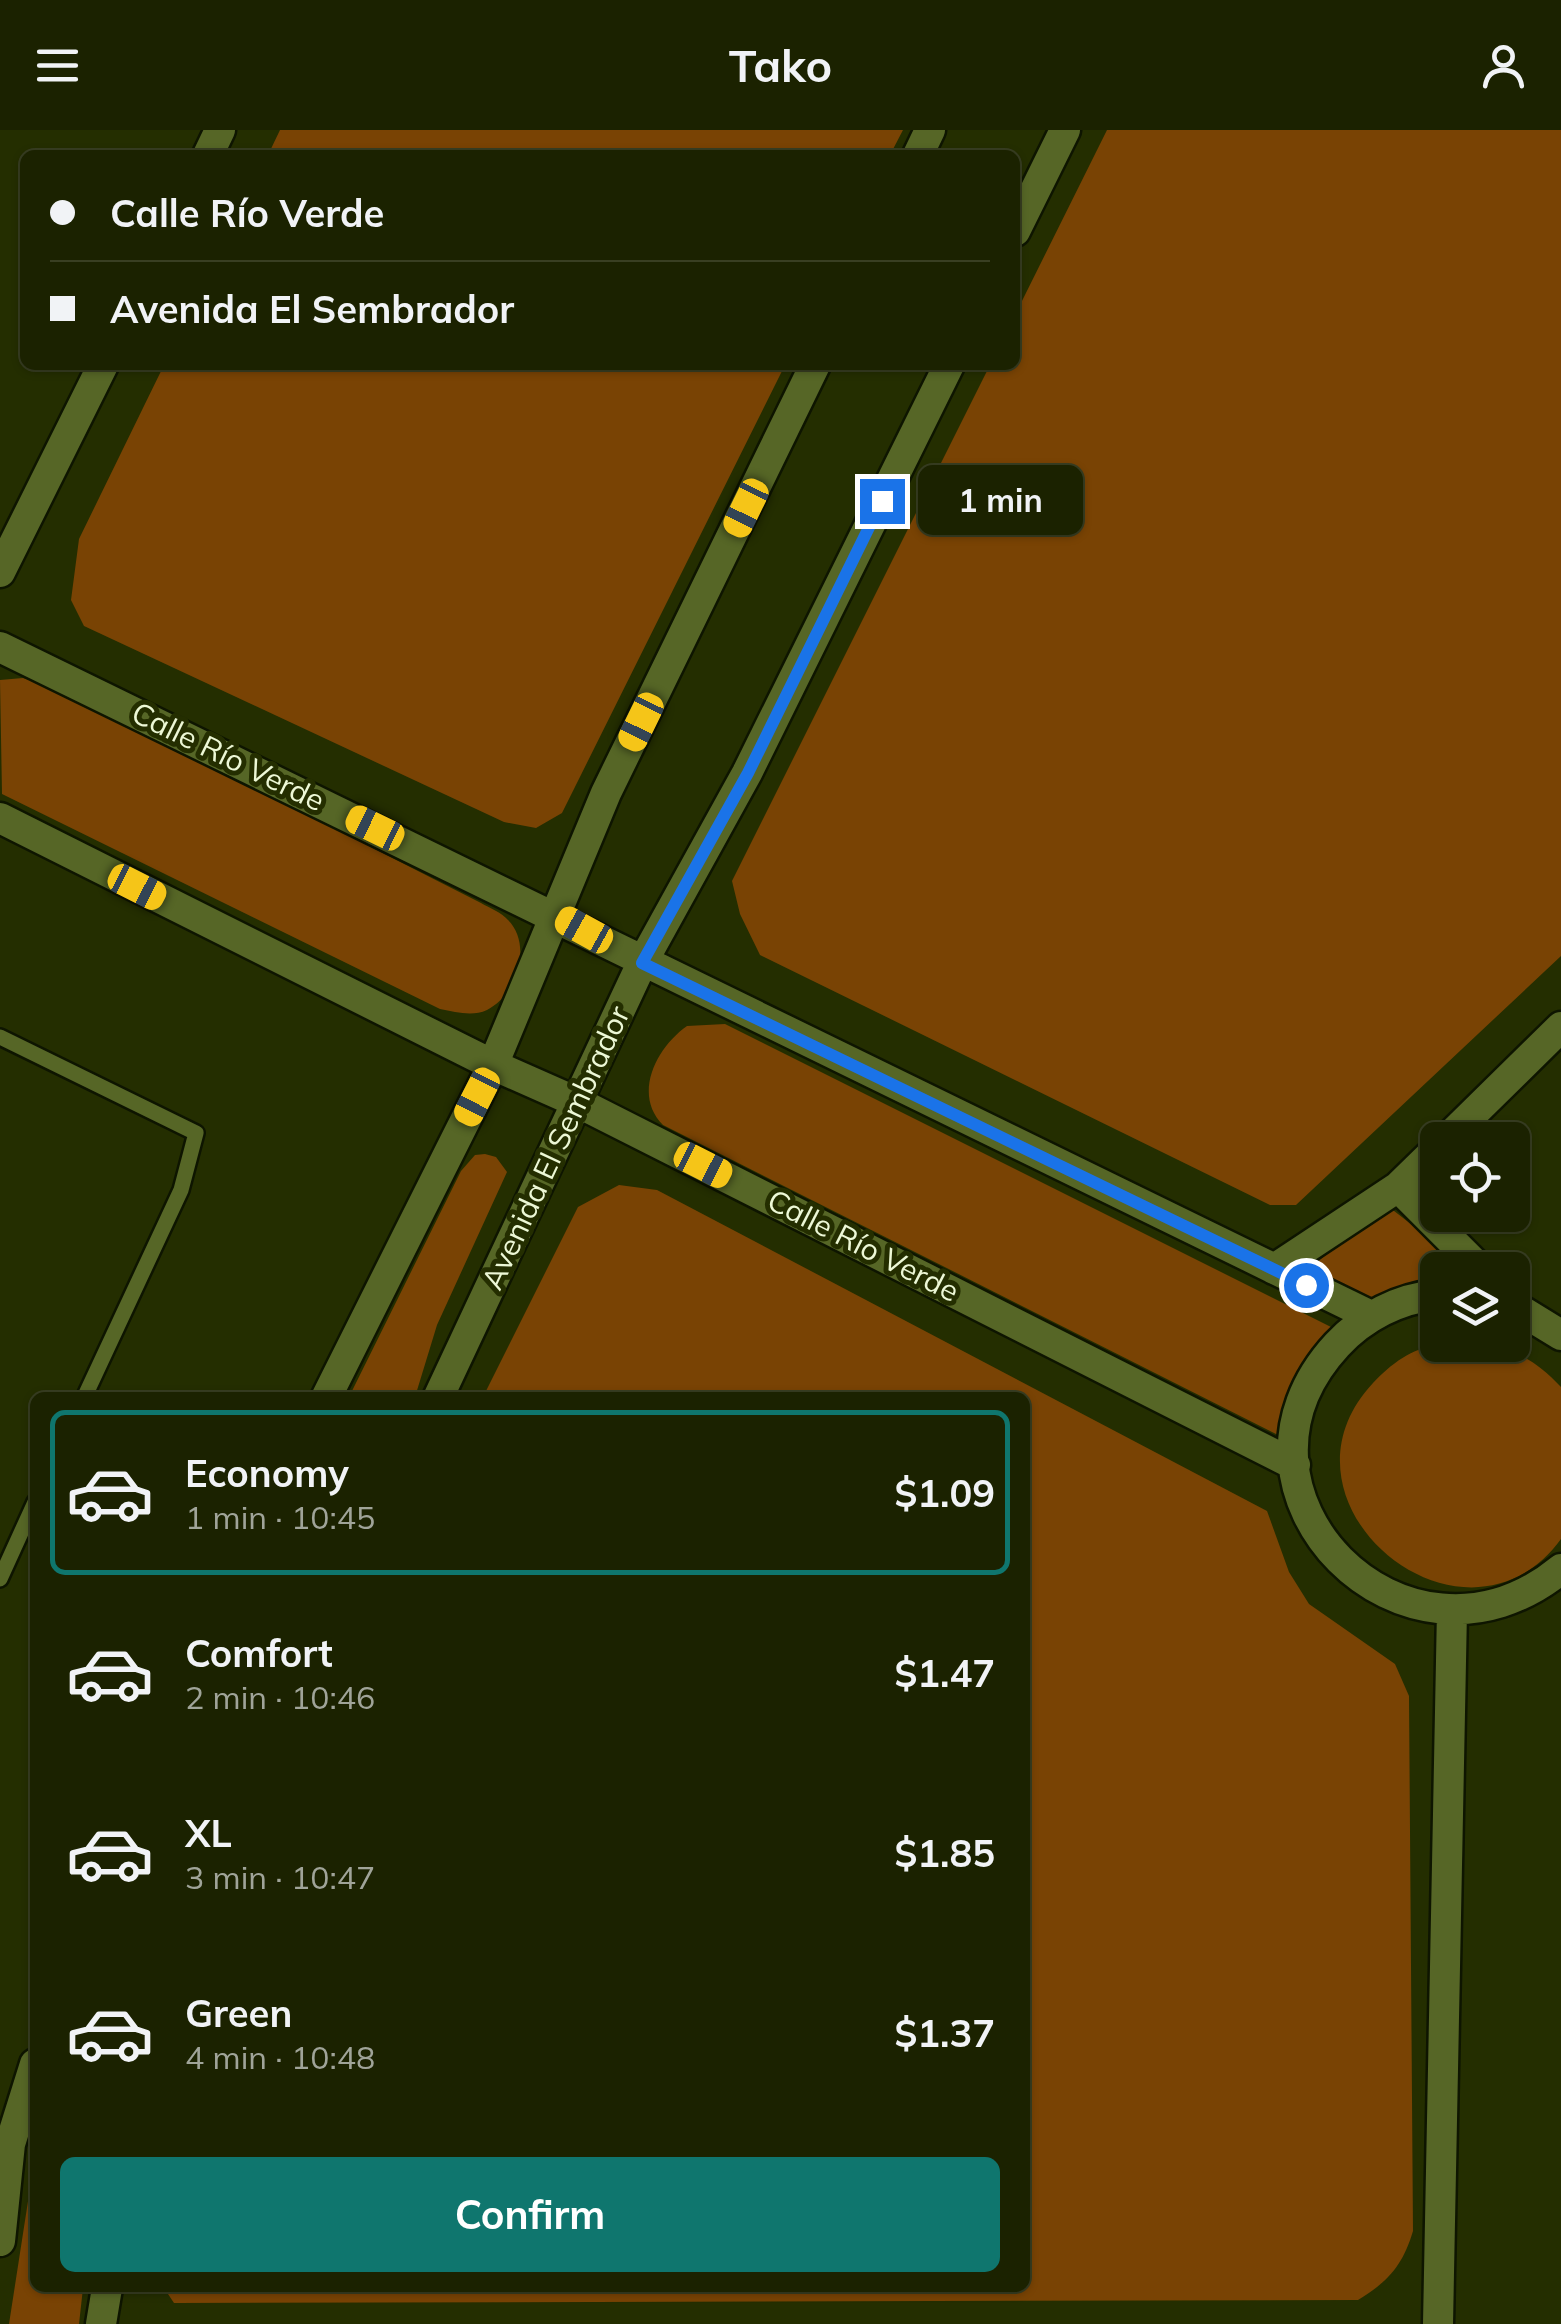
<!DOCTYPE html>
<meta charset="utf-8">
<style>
:root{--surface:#1b2200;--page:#282f0f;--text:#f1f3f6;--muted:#a0a499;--line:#393f22;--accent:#0f766e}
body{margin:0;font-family:Mulish,sans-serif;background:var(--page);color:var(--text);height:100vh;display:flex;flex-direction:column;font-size:38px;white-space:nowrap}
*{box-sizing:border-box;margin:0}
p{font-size:32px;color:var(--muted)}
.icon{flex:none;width:55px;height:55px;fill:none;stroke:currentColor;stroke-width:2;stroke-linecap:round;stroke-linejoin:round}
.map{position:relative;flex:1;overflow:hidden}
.panel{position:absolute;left:30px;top:1262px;width:1000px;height:900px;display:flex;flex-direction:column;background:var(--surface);border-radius:15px;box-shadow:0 2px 8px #0004,0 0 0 2px var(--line)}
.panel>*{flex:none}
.banner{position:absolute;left:20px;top:20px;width:1000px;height:220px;border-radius:15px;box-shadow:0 2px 8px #0004,0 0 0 2px var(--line);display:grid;align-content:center;height:220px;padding:0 30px;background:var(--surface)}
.controls{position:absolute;left:1420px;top:992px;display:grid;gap:20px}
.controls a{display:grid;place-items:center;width:110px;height:110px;border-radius:15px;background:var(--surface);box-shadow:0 2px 8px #0004,0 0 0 2px var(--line);font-size:50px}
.end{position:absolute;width:45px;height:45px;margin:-22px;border:12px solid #1a73e8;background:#fff;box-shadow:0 0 0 5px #fff}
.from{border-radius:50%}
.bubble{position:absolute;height:70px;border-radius:15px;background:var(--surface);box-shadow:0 2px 8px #0004,0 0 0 2px var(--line);font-size:32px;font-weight:700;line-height:70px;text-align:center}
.car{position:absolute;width:30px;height:60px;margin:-30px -15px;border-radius:12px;box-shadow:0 0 8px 2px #0007;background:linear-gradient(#f5c518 24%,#345 0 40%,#f5c518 0 76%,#345 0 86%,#f5c518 0)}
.banner b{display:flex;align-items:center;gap:35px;height:95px;font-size:38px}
.banner b+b{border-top:2px solid var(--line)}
.banner i{width:25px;height:25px;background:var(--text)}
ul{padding:18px 0 0;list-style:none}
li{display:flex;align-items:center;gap:30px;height:165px;margin:0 20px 15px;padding:0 10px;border:5px solid transparent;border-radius:15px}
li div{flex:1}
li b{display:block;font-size:38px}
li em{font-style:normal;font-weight:700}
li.on{border-color:var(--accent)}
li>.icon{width:90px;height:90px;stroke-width:1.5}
.primary-button{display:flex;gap:20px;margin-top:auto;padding:20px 30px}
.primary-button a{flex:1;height:115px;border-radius:15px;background:var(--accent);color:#fff;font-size:40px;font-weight:700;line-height:115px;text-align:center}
header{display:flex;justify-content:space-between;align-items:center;height:130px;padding:0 30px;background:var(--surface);font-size:45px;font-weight:700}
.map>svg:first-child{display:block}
.green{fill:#794304}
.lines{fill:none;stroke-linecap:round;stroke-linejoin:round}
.lane-casing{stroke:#0e1500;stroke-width:20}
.street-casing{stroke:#0e1500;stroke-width:35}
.lane{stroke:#566626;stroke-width:15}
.street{stroke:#566626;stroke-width:30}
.route{stroke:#1a73e8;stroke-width:12}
.labels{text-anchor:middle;stroke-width:10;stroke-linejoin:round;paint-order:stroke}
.street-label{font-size:30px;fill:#edf8d6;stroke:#242e00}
</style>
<header><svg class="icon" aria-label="menu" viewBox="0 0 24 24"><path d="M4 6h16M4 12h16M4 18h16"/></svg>Tako<svg class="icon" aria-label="person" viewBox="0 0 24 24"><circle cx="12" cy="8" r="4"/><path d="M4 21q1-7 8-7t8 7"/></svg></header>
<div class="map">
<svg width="1561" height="2194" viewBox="0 0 1561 2194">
<rect width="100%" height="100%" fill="#242e00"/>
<!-- green -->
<path class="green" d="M280,0H903L890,25H268Z
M1107,0H1561V826L1296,1075H1270L760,825L740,784L732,751L990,235H1015V185Z
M164,235H785L562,683L536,698L504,692L84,496L71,470L79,409Z
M23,548L63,561L481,773C490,778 502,783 508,790C533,815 517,865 487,880C472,887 456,882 440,879L2,664L0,550Z
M725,894L1331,1197L1335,1202L1286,1309L663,995C632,964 657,917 687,896Z
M485,1024L496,1027L507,1042L437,1195L415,1267H349L461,1041L475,1025Z
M619,1055L657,1060L1267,1381L1289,1442L1309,1474L1395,1534L1409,1566L1413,2101C1403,2135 1388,2152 1358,2170L174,2173L164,2158H1025V1268L483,1267L578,1077Z
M1389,1077L1470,1140H1438L1437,1156L1366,1173L1308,1140L1377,1081Z
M1438,1215C1493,1215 1521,1214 1561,1257V1409C1465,1541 1260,1374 1373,1253C1391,1234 1412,1218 1438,1215Z
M35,2026V2158H83L79,2194H9Z"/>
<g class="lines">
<!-- lane casing -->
<g class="lane-casing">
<path id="lane" d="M0,907L196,1003L181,1060L84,1268
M0,1449L35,1372"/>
</g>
<!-- street casing -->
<g class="street-casing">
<path id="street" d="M208,25L220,0
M918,25L930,0
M1015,101L1065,0
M0,442L103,235
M0,517L1371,1186
M0,688L493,935L579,973L1295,1335
M1446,1010L1561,897
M1398,1057L1481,1140
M1274,1139L1398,1057L1438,1018
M1438,1165C1399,1168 1363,1187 1337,1215C1202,1361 1405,1567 1561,1439
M1512,1175L1561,1205
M326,1268L493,935L606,663L815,235
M438,1268L642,833L747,643L949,235
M0,2111L10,2014L35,1934
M101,2194L107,2158
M1438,2194L1452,1480"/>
</g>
<!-- lane -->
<use href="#lane" class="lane"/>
<!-- street -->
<use href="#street" class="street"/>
</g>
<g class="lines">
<!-- route -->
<path class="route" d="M882,371L748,643L642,833L1306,1155"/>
</g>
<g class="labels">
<!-- street labels -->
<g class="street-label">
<text transform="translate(228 627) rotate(26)" y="10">Calle Río Verde</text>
<text transform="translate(556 1018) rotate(-65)" y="10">Avenida El Sembrador</text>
<text transform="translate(863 1116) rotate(27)" y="10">Calle Río Verde</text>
</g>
</g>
</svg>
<div class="controls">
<a><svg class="icon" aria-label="locate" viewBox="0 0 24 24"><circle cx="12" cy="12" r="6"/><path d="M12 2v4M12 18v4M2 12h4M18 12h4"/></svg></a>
<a><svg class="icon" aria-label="layers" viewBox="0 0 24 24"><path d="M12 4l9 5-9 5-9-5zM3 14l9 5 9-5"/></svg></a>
</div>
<i class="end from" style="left:1306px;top:1155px"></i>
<i class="end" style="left:882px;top:371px"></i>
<div class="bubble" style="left:918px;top:335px;width:165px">1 min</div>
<i class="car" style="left:746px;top:378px;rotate:206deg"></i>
<i class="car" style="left:641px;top:592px;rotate:206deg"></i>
<i class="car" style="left:375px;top:698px;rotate:296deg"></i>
<i class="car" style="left:137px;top:757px;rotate:117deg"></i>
<i class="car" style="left:584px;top:800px;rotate:299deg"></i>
<i class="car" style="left:477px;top:967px;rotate:207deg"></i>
<i class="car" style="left:703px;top:1035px;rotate:117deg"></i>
<div class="banner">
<b><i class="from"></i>Calle Río Verde</b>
<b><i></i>Avenida El Sembrador</b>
</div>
<section class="panel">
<ul>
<li class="on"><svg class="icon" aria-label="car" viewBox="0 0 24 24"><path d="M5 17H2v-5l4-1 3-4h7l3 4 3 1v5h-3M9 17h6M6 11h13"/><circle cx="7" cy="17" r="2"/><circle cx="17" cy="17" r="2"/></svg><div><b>Economy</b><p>1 min · 10:45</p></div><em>$1.09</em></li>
<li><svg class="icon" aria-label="car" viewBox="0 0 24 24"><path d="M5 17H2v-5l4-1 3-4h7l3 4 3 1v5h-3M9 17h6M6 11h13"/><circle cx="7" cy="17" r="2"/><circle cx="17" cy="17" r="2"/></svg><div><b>Comfort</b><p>2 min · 10:46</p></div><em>$1.47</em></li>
<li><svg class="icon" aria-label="car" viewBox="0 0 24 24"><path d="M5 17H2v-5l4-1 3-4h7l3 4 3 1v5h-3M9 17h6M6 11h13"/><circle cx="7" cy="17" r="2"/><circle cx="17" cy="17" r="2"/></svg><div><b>XL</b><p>3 min · 10:47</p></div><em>$1.85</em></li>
<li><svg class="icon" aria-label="car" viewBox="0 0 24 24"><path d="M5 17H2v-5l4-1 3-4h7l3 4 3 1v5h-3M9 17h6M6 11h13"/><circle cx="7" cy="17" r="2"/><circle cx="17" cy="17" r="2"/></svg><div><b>Green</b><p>4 min · 10:48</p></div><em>$1.37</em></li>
</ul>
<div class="primary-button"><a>Confirm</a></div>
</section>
</div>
